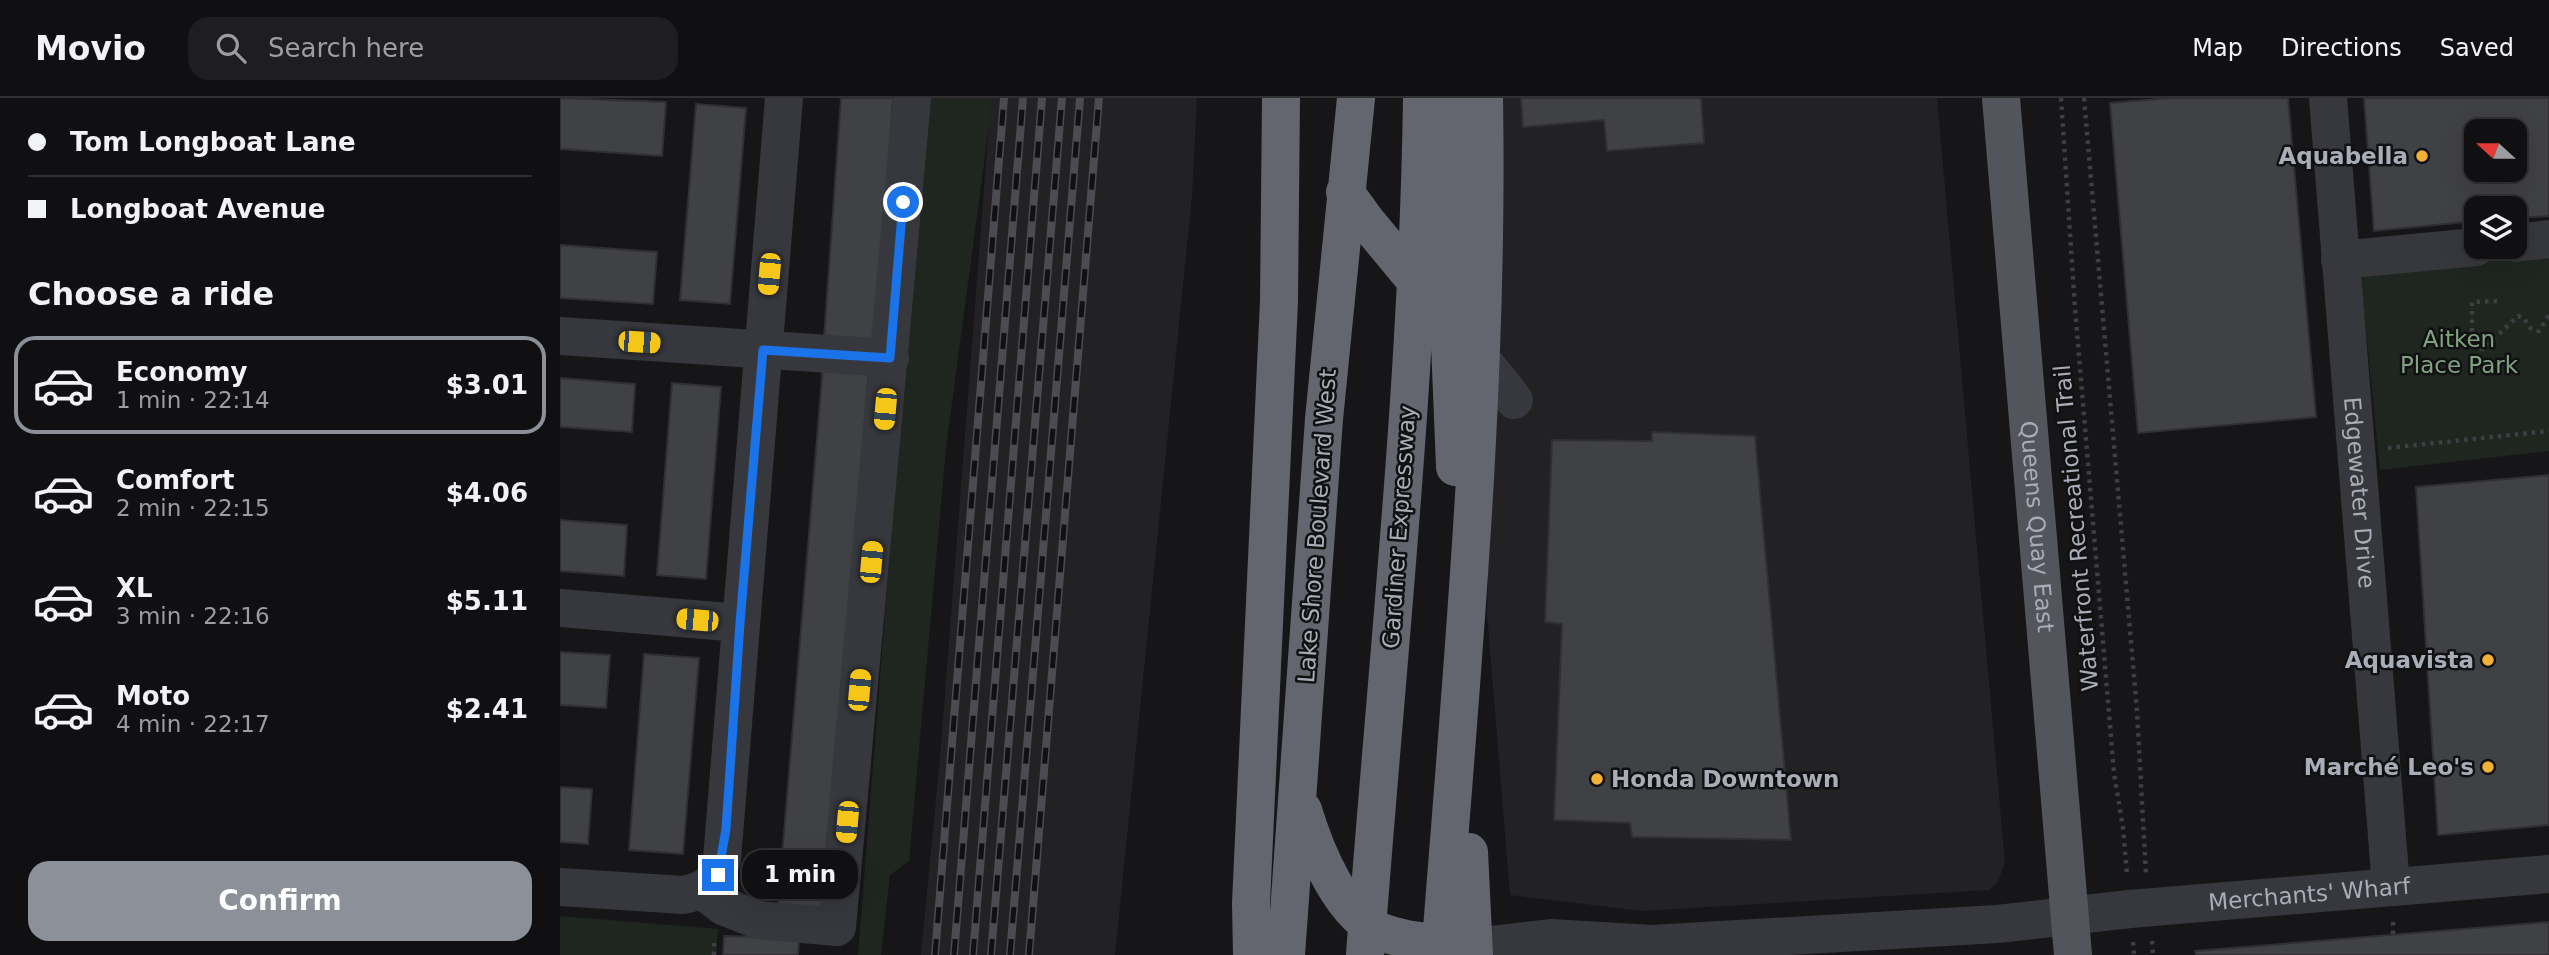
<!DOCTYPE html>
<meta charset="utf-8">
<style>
:root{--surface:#101012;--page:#1e1e20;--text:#f1f3f6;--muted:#9c9d9f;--line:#303032;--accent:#8c9099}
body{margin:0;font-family:"DejaVu Sans",sans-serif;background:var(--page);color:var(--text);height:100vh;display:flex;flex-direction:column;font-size:26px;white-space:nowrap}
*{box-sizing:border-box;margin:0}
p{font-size:23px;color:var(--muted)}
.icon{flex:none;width:38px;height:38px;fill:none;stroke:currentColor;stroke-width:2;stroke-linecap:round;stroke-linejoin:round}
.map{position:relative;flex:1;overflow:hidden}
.drawer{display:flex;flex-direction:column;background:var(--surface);width:560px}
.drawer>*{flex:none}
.hud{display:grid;align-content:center;height:154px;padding:0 28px;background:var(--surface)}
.needle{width:46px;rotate:291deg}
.controls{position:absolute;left:1904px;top:21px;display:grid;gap:14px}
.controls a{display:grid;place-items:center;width:63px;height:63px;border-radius:14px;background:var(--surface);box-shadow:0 7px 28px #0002,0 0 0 2px var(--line);font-size:35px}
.end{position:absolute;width:32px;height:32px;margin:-16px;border:9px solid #1a73e8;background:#fff;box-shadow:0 0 0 4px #fff}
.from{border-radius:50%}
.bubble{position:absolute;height:49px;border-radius:21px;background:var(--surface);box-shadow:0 7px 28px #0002,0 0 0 2px var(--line);font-size:23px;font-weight:600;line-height:49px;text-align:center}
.car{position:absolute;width:21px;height:42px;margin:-21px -10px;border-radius:9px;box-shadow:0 0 5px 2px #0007;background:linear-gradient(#f5c518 24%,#345 0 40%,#f5c518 0 76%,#345 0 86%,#f5c518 0)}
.hud b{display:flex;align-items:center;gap:24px;height:66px;font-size:26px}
.hud b+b{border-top:2px solid var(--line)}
.hud i{width:18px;height:18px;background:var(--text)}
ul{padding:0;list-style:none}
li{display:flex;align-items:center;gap:21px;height:98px;margin:0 14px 10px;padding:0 14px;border:4px solid transparent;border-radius:21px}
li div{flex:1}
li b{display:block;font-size:26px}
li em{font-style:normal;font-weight:600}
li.current{border-color:var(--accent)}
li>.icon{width:63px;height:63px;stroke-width:1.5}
h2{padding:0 28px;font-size:32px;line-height:84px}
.cta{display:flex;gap:14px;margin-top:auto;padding:14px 28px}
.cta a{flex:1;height:80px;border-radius:21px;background:var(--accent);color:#fff;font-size:28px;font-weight:600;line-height:80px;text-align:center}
header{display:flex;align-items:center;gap:42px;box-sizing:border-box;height:98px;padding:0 35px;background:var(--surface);border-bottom:2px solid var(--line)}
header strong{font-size:33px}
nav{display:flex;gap:38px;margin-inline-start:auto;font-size:24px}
.search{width:490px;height:63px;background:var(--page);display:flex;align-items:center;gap:18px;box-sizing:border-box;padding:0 24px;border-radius:21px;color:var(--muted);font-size:26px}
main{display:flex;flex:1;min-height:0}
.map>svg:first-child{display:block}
.built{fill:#222225}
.green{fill:#1e261f}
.building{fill:#404145;stroke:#303034;stroke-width:2;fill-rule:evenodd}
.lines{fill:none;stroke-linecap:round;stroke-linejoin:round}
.path{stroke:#3d3f44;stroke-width:4.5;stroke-dasharray:3.5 5;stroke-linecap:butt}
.minor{stroke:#37383d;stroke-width:38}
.major{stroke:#53555c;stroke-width:38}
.highway{stroke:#63666e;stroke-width:38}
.rail-casing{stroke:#4a4c52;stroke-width:8}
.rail{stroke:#111113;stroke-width:5;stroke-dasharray:16;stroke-linecap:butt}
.route{stroke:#1a73e8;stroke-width:9}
.poi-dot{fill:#f2b134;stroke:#111113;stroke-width:2.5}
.labels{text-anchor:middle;stroke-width:5;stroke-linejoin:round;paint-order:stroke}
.poi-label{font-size:23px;font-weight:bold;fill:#a8adb8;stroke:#111113;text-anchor:end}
.park-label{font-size:23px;fill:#7fa381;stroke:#111113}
.street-label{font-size:23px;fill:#a8adb8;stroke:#111113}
</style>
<header>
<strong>Movio</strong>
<div class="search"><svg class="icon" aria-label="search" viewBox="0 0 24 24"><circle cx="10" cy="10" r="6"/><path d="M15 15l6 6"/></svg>Search here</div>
<nav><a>Map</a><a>Directions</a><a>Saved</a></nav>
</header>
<main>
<section class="drawer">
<div class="hud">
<b><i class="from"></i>Tom Longboat Lane</b>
<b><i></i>Longboat Avenue</b>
</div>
<h2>Choose a ride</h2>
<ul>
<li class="current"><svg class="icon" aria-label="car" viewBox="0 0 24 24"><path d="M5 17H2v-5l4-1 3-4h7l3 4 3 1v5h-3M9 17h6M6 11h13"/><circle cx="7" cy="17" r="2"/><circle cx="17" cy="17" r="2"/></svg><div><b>Economy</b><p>1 min · 22:14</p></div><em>$3.01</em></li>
<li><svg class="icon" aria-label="car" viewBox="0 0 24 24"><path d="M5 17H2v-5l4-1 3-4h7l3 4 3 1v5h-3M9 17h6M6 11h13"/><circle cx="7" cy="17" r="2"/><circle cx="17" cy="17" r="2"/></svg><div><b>Comfort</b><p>2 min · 22:15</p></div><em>$4.06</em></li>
<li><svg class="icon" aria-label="car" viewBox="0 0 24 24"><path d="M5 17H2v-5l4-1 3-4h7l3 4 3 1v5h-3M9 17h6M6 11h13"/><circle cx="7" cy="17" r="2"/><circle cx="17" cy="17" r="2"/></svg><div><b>XL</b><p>3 min · 22:16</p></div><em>$5.11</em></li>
<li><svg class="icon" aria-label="car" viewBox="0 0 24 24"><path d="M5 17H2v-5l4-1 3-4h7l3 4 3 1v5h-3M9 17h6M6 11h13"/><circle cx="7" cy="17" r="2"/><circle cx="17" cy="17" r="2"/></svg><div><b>Moto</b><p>4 min · 22:17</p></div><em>$2.41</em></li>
</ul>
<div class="cta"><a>Confirm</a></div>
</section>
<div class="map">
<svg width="1989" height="857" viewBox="0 0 1989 857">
<rect width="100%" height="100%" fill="#161618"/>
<!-- built -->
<path class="built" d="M431,0H637L632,98L555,857H361L380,660Z
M939,0H1377L1445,765L1437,785L1429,792L1083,813L950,797L927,515Z"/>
<!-- green -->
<path class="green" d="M366,0H431L429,28L386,350L349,763L330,777L321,857H298Z
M1989,152V353L1820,372L1800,173Z
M0,818L158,831L156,857H0Z"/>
<!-- building -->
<path class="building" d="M0,0L106,4L102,58L0,51Z
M281,0H333L316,245L264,241Z
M961,0H1141L1144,45L1047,53L1044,22L963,29Z
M1609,0H1728L1756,319L1578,335L1550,5Z
M1804,0H1989V118L1955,120V110H1916V123L1814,133ZM1916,33H1955V72H1916Z
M136,6L186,10L170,206L120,202Z
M0,147L97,154L93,206L0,200Z
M263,268L309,272L264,810L218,807Z
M0,280L75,286L72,334L0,329Z
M112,285L161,289L146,481L97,477Z
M1092,334L1195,338L1231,742L1072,739L1070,725L994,722L1002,526L985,524L992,342L1092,343Z
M1989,377V727L1878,737L1856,389Z
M0,422L67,427L64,478L0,473Z
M0,554L50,557L46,610L0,607Z
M84,556L139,560L123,756L69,752Z
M0,689L32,691L28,746L0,744Z
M1989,824V857H1636L1635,853Z
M164,838L239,840L238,857H163Z"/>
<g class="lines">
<!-- path -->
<path class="path" d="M1501,0L1515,210L1554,675L1563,730L1567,776
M1524,0L1577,613L1586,777
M1937,203L1912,204V247L1923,251L1958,218L1964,220C1968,226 1970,234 1979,233L1989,217
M1828,350L1989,333
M1833,824V837
M1592,843L1593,857
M1573,844L1574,857
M154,857V843"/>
<!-- minor -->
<g class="minor">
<path id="s1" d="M1768,0L1831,788"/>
<path d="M1955,145L1989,141"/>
<path d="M1780,162L1916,149"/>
<path d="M0,238L330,260"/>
<path d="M906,242L954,302"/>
<path d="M0,510L180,525"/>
<path d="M0,789L123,797C149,791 154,787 162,761L224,0"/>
<path d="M142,792L163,808L198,822L277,829L352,0"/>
<path id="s2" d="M914,849L991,840L1092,846L1437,826L1570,811L1989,776"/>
</g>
<!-- major -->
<path class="major" id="s3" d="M1441,0L1513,857"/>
<!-- highway -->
<path class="highway" d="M891,0L889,221L895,369
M785,94L806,123L865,194
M743,712C755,752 781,819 824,835C850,844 878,845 905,848
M909,754L914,857
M692,857L691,805L719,203L721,0
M726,857L764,321L796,0
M805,857C826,572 858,287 862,0
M880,857C902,572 929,286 924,0"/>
<!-- rail casing -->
<g class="rail-casing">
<path id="rail" d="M375,857L444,0
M394,857L463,0
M413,857L482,0
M431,857L502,0
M450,857L520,0
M469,857L539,0"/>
</g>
<!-- rail -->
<use href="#rail" class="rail"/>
</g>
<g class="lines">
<!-- route -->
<path class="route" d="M158,777L166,731L180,525L203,252L330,260L343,104"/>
</g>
<!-- markers -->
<g class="poi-dot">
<circle cx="1862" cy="58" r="7"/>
<circle cx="1928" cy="562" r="7"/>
<circle cx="1928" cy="669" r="7"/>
<circle cx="1037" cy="681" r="7"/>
</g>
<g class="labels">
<!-- poi labels -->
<g class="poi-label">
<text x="1848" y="66">Aquabella</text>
<text x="1914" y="570">Aquavista</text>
<text x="1914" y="677">Marché Leo's</text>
<text x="1051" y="689" text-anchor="start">Honda Downtown</text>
</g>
<!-- park labels -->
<g class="park-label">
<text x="1899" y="249">Aitken<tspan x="1899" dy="26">Place Park</tspan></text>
</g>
<!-- street labels -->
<g class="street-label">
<text dy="8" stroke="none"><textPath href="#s1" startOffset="396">Edgewater Drive</textPath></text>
<text transform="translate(757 428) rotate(-86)" y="8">Lake Shore Boulevard West</text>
<text dy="8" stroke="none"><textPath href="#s3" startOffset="430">Queens Quay East</textPath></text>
<text transform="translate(839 429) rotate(-86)" y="8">Gardiner Expressway</text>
<text transform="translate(1516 430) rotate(-95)" y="8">Waterfront Recreational Trail</text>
<text dy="8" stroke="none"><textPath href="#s2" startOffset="838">Merchants' Wharf</textPath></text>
</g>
</g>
</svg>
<div class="controls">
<a><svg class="needle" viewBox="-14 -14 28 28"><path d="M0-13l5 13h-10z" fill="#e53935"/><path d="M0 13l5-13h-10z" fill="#9c9d9f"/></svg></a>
<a><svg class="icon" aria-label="layers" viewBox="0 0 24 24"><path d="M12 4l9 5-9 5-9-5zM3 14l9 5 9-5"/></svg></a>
</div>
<i class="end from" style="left:343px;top:104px"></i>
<i class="end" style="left:158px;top:777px"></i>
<div class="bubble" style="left:182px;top:752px;width:116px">1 min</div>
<i class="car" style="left:209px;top:176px;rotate:185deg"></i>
<i class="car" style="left:79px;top:244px;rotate:94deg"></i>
<i class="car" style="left:325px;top:311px;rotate:185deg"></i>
<i class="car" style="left:311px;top:464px;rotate:5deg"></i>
<i class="car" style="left:137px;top:522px;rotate:275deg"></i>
<i class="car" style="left:299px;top:592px;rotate:5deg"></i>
<i class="car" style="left:287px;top:724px;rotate:185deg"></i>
</div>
</main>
